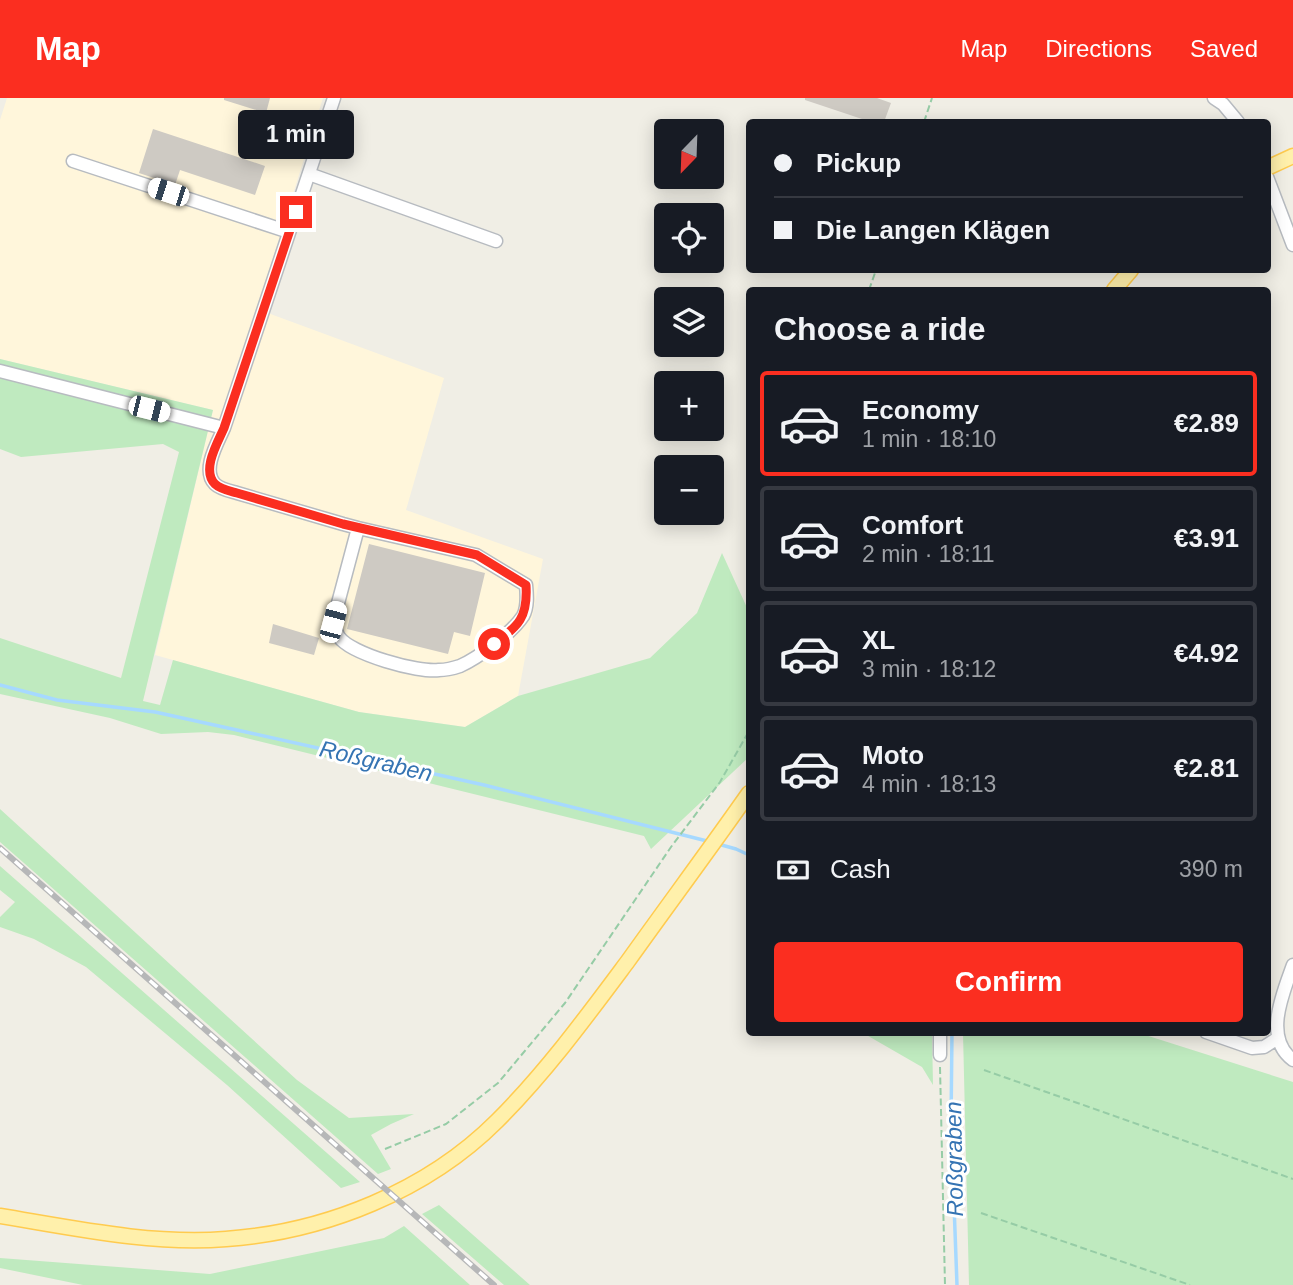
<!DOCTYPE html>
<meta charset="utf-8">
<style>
:root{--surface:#171b24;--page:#242831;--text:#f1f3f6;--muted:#9ea1a6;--line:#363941;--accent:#fb2e20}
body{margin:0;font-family:Arial,sans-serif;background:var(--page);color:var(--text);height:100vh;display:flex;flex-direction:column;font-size:26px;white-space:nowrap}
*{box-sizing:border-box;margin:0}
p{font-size:23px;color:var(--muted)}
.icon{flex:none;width:38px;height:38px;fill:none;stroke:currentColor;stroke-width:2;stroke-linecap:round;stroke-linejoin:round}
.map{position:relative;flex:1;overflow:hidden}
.side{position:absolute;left:746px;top:189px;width:525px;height:749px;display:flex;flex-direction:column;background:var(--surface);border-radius:7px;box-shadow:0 4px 18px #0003}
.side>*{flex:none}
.guide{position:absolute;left:746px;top:21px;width:525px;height:154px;border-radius:7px;box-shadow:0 4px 18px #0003;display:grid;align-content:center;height:154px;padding:0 28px;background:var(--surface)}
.needle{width:46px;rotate:203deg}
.tools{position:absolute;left:654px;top:21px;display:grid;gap:14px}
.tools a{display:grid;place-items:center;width:70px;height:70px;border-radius:7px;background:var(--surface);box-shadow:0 4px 18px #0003;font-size:35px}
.end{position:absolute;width:32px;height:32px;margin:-16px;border:9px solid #fb2e20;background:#fff;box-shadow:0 0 0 4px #fff}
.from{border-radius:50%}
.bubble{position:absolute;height:49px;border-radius:7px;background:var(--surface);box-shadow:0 4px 18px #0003;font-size:23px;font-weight:700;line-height:49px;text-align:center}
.car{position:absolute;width:21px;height:42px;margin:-21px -10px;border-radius:9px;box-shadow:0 0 5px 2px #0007;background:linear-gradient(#fff 24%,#345 0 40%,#fff 0 76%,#345 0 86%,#fff 0)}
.guide b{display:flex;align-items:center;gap:24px;height:66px;font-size:26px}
.guide b+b{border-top:2px solid var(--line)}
.guide i{width:18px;height:18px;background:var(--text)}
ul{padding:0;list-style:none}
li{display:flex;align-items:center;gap:21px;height:105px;margin:0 14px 10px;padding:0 14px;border:4px solid var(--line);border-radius:7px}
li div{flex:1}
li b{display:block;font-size:26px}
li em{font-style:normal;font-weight:700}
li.current{border-color:var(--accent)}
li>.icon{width:63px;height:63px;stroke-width:1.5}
h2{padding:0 28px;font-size:32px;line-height:84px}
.pay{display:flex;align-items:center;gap:18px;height:77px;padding:0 28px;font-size:26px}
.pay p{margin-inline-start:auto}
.primary-button{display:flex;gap:14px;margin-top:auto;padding:14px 28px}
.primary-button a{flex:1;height:80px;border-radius:7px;background:var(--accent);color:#fff;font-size:28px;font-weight:700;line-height:80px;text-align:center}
header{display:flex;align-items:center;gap:42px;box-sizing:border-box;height:98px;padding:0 35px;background:var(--accent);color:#fff}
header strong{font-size:33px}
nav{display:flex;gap:38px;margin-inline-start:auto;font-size:24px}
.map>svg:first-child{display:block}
.commercial{fill:#fff6db}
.green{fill:#bfeabf}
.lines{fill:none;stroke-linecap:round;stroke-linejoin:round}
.stream{stroke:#a6d9ff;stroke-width:3.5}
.building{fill:#cecac3}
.minor-casing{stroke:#b7bbc0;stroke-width:15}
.major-casing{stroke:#ffcb4f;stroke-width:17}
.path{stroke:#96cca6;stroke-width:2;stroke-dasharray:7 3.5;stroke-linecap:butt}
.minor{stroke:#fff;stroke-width:12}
.major{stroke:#fff0ab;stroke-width:14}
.rail-casing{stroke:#b6b7b8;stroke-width:6}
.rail{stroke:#fff;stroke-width:3.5;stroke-dasharray:10;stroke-linecap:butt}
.route{stroke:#fb2e20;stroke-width:9}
.labels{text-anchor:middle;stroke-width:6;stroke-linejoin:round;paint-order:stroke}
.water-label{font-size:23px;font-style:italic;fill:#3574b3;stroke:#fff}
</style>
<header>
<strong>Map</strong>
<nav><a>Map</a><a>Directions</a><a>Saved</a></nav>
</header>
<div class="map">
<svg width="1293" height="1187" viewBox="0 0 1293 1187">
<rect width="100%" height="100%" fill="#f0eee5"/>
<!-- commercial -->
<path class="commercial" d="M7,0H323L257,211L444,280L406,412L543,461L518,598L465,629L359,614L155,557L213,312L0,261V22Z"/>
<!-- green -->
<path class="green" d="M0,261L213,312L143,603L160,607L173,562L359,614L465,629L518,598L650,560L697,515L722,455L749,514V659L651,751L644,738L234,637L208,634L161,636L110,620L0,596V540L121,580L179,354L163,346L21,359L0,351Z
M0,711L297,982L349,1020L414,1016L391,1026L371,1037L391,1071L378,1076L0,744Z
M0,768L360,1084L341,1090L227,987L86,869L34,841L0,829V819L15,804L0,792Z
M863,935H932L933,987L922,969Z
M963,935H1139L1293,984V1187H969Z
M439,1107L530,1187H504L422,1116Z
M404,1128L470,1187H83L0,1170V1160L210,1176L384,1140Z"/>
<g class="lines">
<!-- stream -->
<path class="stream" d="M0,587L57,602L155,614L246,634L484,687L711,744
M718,746L736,751L749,757
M952,934L951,1025L957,1187"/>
</g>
<!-- building -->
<path class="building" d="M224,0H270L266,15L224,2Z
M805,0H877L891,5L884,24H871L805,2Z
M153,31L265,68L255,97L180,72L175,87L139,75Z
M369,446L485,475L470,538L454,534L448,556L347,531Z
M273,526L319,540L314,557L269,545Z"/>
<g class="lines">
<!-- minor casing -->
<g class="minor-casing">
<path id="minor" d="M334,0L224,330C218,344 201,372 215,386C220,391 230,393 237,395L343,426L358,430L476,457L526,487C527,497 528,509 523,518C512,535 478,560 460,568C454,570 445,572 439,572C418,575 351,556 339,539C336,535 335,528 333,524L358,430
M1214,0L1223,6L1238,24
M73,63L289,134
M309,76L496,143
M1267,79L1293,147
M0,273L224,330
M1293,867C1283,895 1263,940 1293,962
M940,934V957
M1206,934L1252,950L1264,949L1278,940"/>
</g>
<!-- major casing -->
<g class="major-casing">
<path id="major" d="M1267,70L1293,58
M1114,192L1131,172
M0,1118C73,1130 152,1147 226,1141C325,1134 427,1093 497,1023C546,974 587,918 628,863C668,807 709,752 749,695"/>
</g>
<!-- path -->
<path class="path" d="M924,24L932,0
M869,192L876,172
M940,969L945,1187
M984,972L1293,1081
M385,1051L446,1026L498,985L565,905L671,749L720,684L749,633
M981,1115L1190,1187"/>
<!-- minor -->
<use href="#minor" class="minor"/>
<!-- major -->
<use href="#major" class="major"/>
<!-- rail casing -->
<g class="rail-casing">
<path id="rail" d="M0,750L494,1187"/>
</g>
<!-- rail -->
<use href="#rail" class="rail"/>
</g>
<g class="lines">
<!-- route -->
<path class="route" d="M296,114L224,330C218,344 201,372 215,386C220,391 230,393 237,395L343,426L477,457L526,487C528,519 519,528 494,546"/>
</g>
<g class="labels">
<!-- water labels -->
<g class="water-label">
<text transform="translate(376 663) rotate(13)" y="8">Roßgraben</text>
<text transform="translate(954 1061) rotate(-91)" y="8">Roßgraben</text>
</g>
</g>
</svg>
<div class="tools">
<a><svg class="needle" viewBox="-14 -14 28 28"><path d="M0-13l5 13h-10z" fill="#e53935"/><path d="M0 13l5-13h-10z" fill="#9ea1a6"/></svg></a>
<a><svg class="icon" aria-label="locate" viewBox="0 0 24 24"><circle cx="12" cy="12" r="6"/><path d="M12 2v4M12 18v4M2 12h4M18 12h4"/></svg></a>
<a><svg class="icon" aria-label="layers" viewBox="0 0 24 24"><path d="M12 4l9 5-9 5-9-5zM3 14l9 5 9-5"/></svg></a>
<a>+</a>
<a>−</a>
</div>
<i class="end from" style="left:494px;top:546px"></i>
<i class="end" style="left:296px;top:114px"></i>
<div class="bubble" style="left:238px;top:12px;width:116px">1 min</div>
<i class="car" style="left:168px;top:94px;rotate:288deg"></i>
<i class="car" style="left:149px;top:311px;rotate:104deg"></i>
<i class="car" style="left:333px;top:524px;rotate:15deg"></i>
<div class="guide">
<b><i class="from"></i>Pickup</b>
<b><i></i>Die Langen Klägen</b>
</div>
<section class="side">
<h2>Choose a ride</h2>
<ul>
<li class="current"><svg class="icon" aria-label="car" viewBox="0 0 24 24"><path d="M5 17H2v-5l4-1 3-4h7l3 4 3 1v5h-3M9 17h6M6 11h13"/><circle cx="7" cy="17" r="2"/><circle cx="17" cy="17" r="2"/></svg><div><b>Economy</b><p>1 min · 18:10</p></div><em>€2.89</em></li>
<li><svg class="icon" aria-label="car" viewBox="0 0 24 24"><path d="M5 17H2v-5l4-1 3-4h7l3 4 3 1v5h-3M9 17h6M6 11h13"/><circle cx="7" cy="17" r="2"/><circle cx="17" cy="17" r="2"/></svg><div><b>Comfort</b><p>2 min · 18:11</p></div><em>€3.91</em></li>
<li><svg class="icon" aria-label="car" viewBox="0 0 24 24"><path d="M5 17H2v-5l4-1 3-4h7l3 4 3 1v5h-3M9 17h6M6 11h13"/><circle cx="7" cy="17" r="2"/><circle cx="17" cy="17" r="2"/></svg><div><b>XL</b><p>3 min · 18:12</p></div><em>€4.92</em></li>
<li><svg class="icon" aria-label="car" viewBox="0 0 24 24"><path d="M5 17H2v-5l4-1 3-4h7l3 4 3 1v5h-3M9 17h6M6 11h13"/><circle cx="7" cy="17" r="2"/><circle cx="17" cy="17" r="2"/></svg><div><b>Moto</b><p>4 min · 18:13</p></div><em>€2.81</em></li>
</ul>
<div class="pay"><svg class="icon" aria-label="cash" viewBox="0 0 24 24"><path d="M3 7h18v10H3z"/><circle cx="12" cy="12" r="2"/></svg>Cash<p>390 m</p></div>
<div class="primary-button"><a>Confirm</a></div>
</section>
</div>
